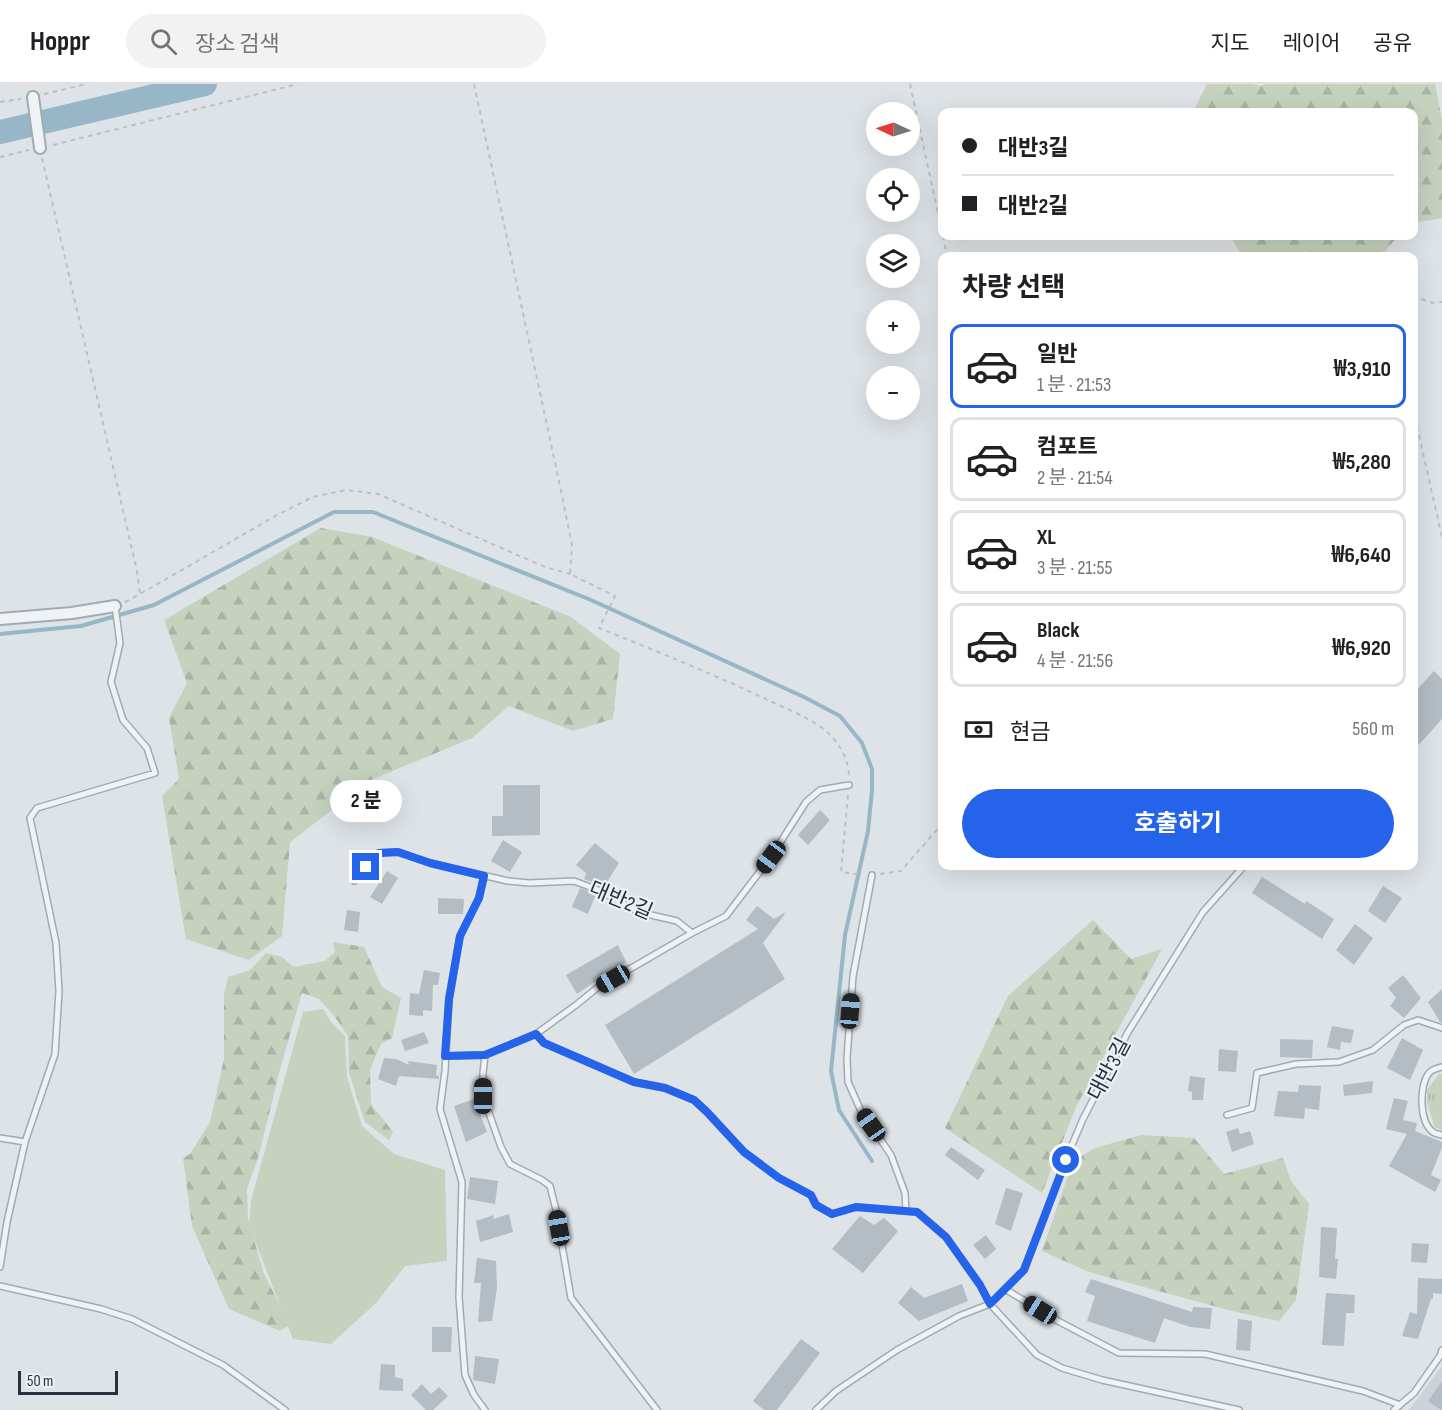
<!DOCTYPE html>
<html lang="ko">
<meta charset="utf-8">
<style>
:root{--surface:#fff;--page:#f2f2f2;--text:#202124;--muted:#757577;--line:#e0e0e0;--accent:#2563eb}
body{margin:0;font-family:"Sofia Sans Condensed","Noto Sans KR",sans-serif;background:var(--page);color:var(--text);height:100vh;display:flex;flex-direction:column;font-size:22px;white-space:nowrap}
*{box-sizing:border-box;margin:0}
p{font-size:20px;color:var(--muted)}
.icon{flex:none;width:33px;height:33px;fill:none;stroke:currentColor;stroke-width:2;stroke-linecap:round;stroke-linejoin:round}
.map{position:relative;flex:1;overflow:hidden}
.details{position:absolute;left:938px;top:168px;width:480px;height:618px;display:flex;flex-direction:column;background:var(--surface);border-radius:12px;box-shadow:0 6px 24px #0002}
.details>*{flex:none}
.guide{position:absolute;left:938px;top:24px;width:480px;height:132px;border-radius:12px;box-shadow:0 6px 24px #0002;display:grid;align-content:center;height:132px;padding:0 24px;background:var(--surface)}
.needle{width:39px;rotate:274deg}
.tools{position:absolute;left:866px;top:18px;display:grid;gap:12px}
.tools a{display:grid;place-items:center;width:54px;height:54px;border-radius:50%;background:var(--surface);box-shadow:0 6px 24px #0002;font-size:30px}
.scale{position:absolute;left:18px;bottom:15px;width:100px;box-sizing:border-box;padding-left:6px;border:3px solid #26333e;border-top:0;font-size:16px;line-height:21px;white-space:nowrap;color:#26333e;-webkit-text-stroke:4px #ecf1f5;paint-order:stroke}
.end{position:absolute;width:27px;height:27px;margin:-14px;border:8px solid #2563eb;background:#fff;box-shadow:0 0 0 3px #fff}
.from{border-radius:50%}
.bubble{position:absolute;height:42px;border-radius:21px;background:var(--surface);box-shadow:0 6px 24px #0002;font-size:20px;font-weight:700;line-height:42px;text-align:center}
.car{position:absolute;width:18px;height:36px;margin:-18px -9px;border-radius:8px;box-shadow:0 0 4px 2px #0007;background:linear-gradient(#222 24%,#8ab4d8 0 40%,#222 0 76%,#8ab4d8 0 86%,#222 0)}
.guide b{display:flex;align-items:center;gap:21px;height:57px;font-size:22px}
.guide b+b{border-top:2px solid var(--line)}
.guide i{width:15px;height:15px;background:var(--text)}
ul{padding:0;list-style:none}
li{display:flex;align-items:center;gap:18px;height:84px;margin:0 12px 9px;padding:0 12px;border:3px solid var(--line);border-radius:12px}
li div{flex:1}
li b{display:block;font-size:22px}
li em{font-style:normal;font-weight:700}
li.on{border-color:var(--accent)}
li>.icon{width:54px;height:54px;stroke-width:1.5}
h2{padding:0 24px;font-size:27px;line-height:72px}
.pay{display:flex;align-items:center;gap:15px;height:66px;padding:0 24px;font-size:22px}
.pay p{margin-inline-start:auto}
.action{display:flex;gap:12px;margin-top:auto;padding:12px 24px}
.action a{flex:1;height:69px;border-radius:36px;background:var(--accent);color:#fff;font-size:24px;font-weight:700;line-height:69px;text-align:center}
header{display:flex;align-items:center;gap:36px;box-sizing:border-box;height:84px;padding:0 30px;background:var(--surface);border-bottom:2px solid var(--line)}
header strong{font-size:28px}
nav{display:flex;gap:33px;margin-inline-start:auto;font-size:21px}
.search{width:420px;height:54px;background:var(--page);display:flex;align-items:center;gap:15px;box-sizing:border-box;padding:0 21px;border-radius:33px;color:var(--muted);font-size:22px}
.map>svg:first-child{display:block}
.built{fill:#cbd2d9}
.grass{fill:#c6d1be}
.forest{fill:url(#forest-firs)}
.park{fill:url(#park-tufts)}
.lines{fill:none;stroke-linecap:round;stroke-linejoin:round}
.stream{stroke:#97b7c8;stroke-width:4}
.river{stroke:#97b7c8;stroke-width:24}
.building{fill:#b4bdc4}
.lane-casing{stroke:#a2abb1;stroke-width:8}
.street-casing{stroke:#a2abb1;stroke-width:14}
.path{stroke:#bbc1c5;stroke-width:2;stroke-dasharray:4.5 4.5;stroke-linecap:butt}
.lane{stroke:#f0f3f5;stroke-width:5}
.street{stroke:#f0f3f5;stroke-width:10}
.route{stroke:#2563eb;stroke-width:8}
.labels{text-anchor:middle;stroke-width:4.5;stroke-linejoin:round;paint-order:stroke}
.street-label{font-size:21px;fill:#26333e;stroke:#ecf1f5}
</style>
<header>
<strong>Hoppr</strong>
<div class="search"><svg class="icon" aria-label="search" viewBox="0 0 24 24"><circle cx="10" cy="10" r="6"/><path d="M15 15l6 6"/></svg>장소 검색</div>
<nav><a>지도</a><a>레이어</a><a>공유</a></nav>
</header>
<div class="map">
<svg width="1442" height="1326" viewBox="0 0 1442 1326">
<defs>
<pattern id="forest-firs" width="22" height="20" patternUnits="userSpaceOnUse" patternTransform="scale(1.5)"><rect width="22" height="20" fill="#c6d1be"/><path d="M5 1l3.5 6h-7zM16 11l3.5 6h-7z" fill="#aab4a4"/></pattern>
<pattern id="park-tufts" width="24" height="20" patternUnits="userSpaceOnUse" patternTransform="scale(1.5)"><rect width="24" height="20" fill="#c6d1be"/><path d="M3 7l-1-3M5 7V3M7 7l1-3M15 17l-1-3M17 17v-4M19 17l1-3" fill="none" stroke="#aab4a4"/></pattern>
</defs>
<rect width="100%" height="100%" fill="#dde3e7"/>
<!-- built -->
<path class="built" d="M1442,1282V1326H1409Z"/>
<!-- grass -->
<path class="grass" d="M323,925L331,938L345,952L347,993L362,1042L394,1070L445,1086L447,1177L405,1182L376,1219L331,1260L293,1255L249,1141L251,1117L303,928Z"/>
<!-- forest -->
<path class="forest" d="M1207,0H1251L1262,2L1265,0H1435L1442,36V134L1413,139V28H1193Z
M1230,152H1398L1381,172H1242Z
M321,444L372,453L571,533L620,570L613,635L573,647L509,622L472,654L371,696L290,758L282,852L249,876L186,855L162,712L179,695L169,634L187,599L164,536Z
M1093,836L1131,875L1162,865L1076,1023L1042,1109L945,1044L1008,912Z
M333,858L364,863L382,903L401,914L392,954L381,960L370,986L371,1020L393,1048L389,1056L365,1038L349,989L348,952L335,933L319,915L302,909L280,985L259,1071L247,1105L248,1135L264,1190L290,1241L280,1247L229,1225L192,1142L183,1074L190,1070L210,1038L224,975V910L228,893L250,886L266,869L282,873L294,883L325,877L335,868Z
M1141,1051L1194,1054L1224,1090L1283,1074L1291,1097L1309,1120L1296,1216L1279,1237L1232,1227L1089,1188L1042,1167L1073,1077L1095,1064Z"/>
<!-- park -->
<path class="park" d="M1439,990H1442V1046L1435,1043L1427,1019V1006Z"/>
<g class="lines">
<!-- stream -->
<path class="stream" d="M0,550L81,542L154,521L334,428H373L591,516L804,613L840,632L862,659L872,685V706L868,747L845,851L831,987L839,1026L872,1077"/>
<!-- river -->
<path class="river" d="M0,48L205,0"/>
</g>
<!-- building -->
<path class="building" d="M1434,587L1442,595V635L1413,667V610Z
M503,701H540V751L492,752V732H503Z
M820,726L830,736L808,761L798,751Z
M503,756L522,768L510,788L491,777Z
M595,759L619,779L607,798L601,799L600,801L584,795L586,789L576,781Z
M387,787L398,794L382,820L370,813Z
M1262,793L1305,820L1306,817L1334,835L1322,855L1252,809Z
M1383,802L1402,814L1385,839L1368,827Z
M580,804L596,810L588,830L572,823Z
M438,814L464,815L463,830H438Z
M757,822L774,835L784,829L785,830L763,859L785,895L634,990L605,941L758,845L746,836Z
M347,826L360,828L358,848L344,846Z
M1355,840L1373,854L1354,881L1336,866Z
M618,861L626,878L598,893L599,895L577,910L566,891Z
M424,886L440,889L438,901H433L432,927L423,926V932L409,931L410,909L419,910Z
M1403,891L1421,914L1404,934L1390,922L1396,914L1388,904Z
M1442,905V939L1440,938L1428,918Z
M1332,942L1354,946L1351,959L1341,958L1340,966L1327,963Z
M424,948L429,959L405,967L401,956Z
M1402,954L1423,966L1410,996L1387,984Z
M1280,955L1313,956L1312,974L1280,973Z
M1219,965L1238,967L1236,988L1218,987Z
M384,974L396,975L409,981L408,977L437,981L436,991L439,992V995L399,992L396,1002L378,995Z
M1190,992L1205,994L1203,1016H1192V1008L1188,1007Z
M1373,997L1372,1009L1344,1012L1343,1001Z
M1299,1001L1321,1002L1319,1026L1305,1024L1304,1035L1274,1032L1278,1007L1298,1008Z
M1394,1014L1408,1017L1403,1036L1417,1039L1415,1047L1442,1058V1063L1431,1091L1441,1096L1435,1108L1389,1082L1407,1050L1386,1045Z
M474,1015L487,1048L466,1058L454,1022Z
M1238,1044L1240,1050L1250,1047L1254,1060L1232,1068L1226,1048Z
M951,1063L985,1086L978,1096L945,1071Z
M470,1093L498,1097L495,1120L467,1115Z
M1006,1104L1023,1109L1011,1147L995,1140Z
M509,1130L513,1148L480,1158L476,1137L494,1131L493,1135Z
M860,1132L874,1141L884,1134L898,1147L863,1189L832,1165Z
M1321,1143L1337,1144L1335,1175H1338L1336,1195L1319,1193Z
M986,1151L996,1165L985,1175L973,1161Z
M1412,1159L1429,1160L1427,1179L1411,1178Z
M477,1174L496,1177L497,1204L492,1237L478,1238L481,1199H474Z
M1418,1194L1442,1195V1210L1433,1209V1215H1431L1418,1255L1402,1252L1410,1228L1417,1230Z
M1091,1195L1192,1228L1193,1223L1212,1224L1210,1245L1190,1243L1164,1234L1155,1259L1087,1237L1095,1212L1085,1208Z
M962,1200L968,1217L919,1237L898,1219L911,1203L924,1214Z
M1326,1209L1355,1211L1354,1229H1346L1344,1262L1322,1261Z
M1238,1235L1252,1237L1250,1267L1236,1266Z
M432,1243H452L451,1268H432Z
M801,1255L820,1269L777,1326H764L753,1317Z
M475,1272L499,1275L495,1300L473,1296Z
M381,1280L395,1281V1293L403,1295V1307L379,1306Z
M1442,1297V1326H1441L1428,1317Z
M422,1300L431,1310L439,1303L448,1312L433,1326H426L411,1311Z"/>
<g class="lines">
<!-- lane casing -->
<g class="lane-casing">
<path id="lane" d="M872,791L853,892L847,974L848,998L861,1027L891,1071L905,1109L906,1127
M484,792L479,814L460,852L449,915L445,987L440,1025L462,1098L459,1213L465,1291L474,1311L485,1326
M354,797L379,769L398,768L430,779L508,797L529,799L574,797L601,807L638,828L677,837L692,849L597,904L576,921L536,950L485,971L445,972
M692,849L726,832L771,773L806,718L820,706L849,701
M536,950L544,959L634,998L665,1004L694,1016L707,1028L744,1068L779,1094L811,1111L816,1121L832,1130L856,1123L917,1128L946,1153L980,1201L990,1220L1037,1271L1062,1284L1102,1296L1239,1326
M485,971L483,989V1012L501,1063L510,1080L542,1096L550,1102L556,1126L571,1214L657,1326
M1442,983C1438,984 1432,985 1429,989C1419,1001 1419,1038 1433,1048C1435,1050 1439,1050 1442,1051
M1227,1031L1252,1024L1257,989L1296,980L1339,978L1373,966L1404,941L1418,936L1442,944
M0,1054L25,1058L7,1138L0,1183
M25,1058L55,970L59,907L56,859L30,734L37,724L155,689L147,664L123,636L111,598L120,559L115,522
M0,1202L101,1225L132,1235L223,1281L285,1326
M1005,1205L1058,1237L1119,1269L1205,1270L1363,1307L1400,1321
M816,1326L836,1307L897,1266L959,1232L990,1220L1024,1186L1066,1075L1083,1035L1128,948L1203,828L1244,782
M1394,1326L1414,1309L1440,1272L1442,1266"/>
</g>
<!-- street casing -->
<g class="street-casing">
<path id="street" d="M33,13L40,64
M0,535L72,529L115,522"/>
</g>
<!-- path -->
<path class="path" d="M474,0L561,407L572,461L570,490L615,512L599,544C656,567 713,590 768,616C788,626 812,634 828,649C840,659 849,677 849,693
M910,0L942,148
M44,10L87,0
M0,18L21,15
M53,61L298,0
M0,73L29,66
M42,74L137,487L140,510
M943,152L947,172
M1413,212L1433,219L1442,218
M1413,325L1442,453
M125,518L140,510L277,431L313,413L346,406L378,410L545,483L570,490
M848,711L841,788L862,791
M880,790L901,787L942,740"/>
<!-- lane -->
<use href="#lane" class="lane"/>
<!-- street -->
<use href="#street" class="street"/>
</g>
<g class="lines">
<!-- route -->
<path class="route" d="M366,783L379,769L398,768L430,779L484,792L479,814L460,852L449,915L445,972L485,971L536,950L544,959L634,998L665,1004L694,1016L707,1028L744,1068L779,1094L811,1111L816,1121L832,1130L856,1123L917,1128L946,1153L980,1201L990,1220L1024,1186L1066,1076"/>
</g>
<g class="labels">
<!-- street labels -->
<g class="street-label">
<text transform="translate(621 816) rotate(23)" y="7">대반2길</text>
<text transform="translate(1109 985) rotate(-62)" y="7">대반3길</text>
</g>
</g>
</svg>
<div class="tools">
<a><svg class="needle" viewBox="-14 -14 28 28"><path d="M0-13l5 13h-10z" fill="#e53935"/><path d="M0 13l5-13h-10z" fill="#757577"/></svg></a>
<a><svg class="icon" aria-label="locate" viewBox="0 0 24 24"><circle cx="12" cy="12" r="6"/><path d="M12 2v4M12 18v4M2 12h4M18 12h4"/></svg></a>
<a><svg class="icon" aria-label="layers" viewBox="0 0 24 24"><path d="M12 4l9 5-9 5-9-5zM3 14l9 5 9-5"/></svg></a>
<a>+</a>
<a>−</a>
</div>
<div class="scale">50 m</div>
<i class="end from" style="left:1066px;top:1076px"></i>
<i class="end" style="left:366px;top:783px"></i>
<div class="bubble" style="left:330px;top:696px;width:72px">2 분</div>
<i class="car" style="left:771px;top:773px;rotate:217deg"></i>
<i class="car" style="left:613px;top:895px;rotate:240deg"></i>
<i class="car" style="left:850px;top:927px;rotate:5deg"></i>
<i class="car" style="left:483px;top:1012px;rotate:0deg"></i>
<i class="car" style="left:871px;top:1041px;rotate:325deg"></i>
<i class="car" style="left:559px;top:1144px;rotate:350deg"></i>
<i class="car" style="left:1040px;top:1226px;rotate:302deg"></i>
<div class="guide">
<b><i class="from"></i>대반3길</b>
<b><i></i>대반2길</b>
</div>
<section class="details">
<h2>차량 선택</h2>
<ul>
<li class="on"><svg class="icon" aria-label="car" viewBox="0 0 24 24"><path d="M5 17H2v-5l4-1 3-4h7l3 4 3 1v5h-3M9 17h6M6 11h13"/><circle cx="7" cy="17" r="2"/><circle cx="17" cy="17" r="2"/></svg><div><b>일반</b><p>1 분 · 21:53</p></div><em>₩3,910</em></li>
<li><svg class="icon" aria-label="car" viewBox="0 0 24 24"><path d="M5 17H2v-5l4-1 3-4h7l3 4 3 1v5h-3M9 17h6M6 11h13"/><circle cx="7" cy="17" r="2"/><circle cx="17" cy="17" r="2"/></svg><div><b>컴포트</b><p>2 분 · 21:54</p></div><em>₩5,280</em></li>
<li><svg class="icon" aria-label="car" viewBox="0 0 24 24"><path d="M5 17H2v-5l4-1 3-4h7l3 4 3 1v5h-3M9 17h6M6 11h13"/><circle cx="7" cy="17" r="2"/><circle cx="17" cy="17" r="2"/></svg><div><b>XL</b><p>3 분 · 21:55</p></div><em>₩6,640</em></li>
<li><svg class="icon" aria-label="car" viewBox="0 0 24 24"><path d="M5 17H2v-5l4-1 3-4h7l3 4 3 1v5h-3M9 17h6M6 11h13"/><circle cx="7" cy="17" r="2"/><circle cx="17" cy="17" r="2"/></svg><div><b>Black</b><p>4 분 · 21:56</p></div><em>₩6,920</em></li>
</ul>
<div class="pay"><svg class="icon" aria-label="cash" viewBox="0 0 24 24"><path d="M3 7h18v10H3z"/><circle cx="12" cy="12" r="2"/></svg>현금<p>560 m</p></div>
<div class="action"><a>호출하기</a></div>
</section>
</div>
